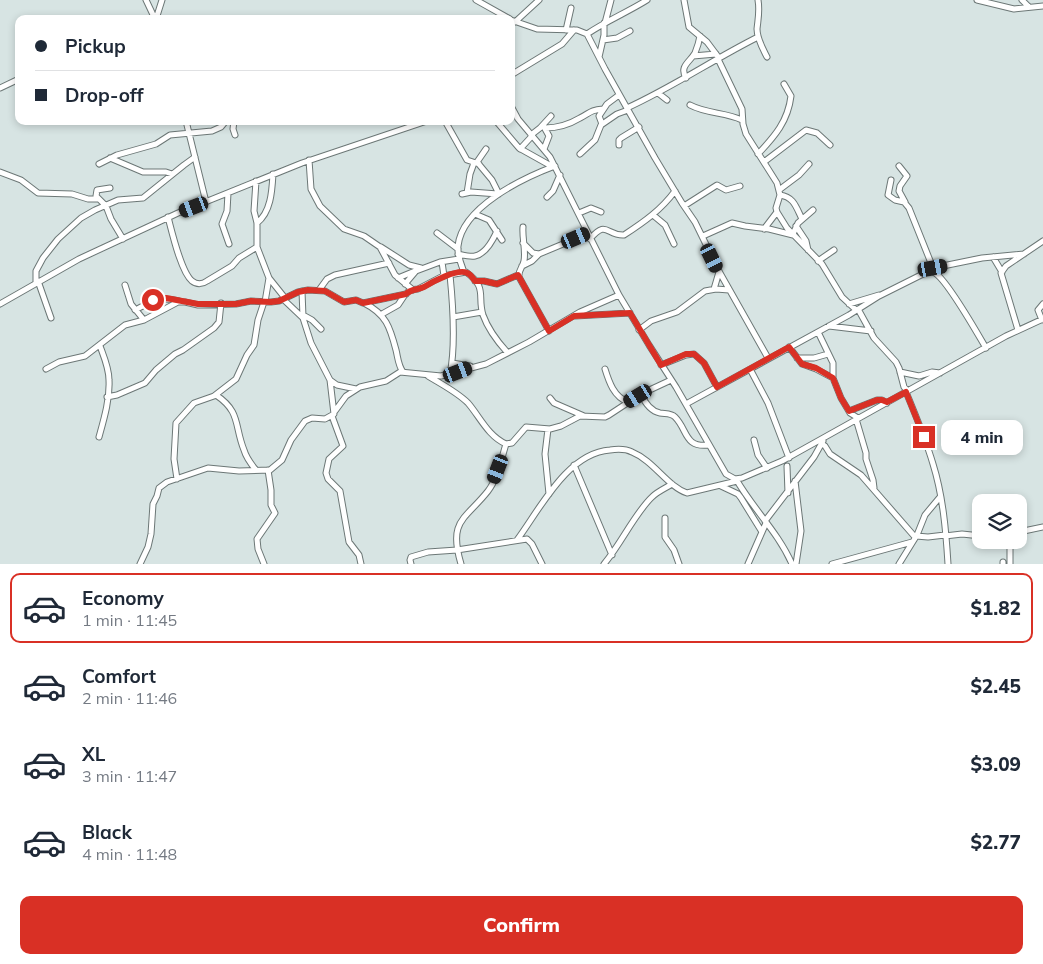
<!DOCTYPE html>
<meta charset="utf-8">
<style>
:root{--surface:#fff;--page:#f6f6f7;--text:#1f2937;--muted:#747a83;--line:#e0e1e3;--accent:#d93025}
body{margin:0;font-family:Mulish,sans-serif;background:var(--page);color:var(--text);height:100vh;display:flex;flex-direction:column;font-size:19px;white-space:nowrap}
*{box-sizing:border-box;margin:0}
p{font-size:16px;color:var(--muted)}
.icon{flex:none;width:28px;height:28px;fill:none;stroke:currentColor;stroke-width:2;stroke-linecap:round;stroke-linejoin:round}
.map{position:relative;height:564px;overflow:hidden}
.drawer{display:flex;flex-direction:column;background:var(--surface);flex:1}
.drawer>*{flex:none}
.top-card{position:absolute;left:15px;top:15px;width:500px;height:110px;border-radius:10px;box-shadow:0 2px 8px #0003;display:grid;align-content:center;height:110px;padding:0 20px;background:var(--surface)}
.fabs{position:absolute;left:972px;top:494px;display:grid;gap:10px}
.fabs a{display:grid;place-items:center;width:55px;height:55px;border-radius:10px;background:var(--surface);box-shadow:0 2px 8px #0003;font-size:25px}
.end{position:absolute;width:22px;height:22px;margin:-11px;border:6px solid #d93025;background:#fff;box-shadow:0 0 0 2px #fff}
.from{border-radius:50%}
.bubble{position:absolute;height:35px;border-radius:10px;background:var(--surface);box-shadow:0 2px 8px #0003;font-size:16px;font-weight:800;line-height:35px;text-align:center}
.car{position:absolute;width:15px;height:30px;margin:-15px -8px;border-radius:6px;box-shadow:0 0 4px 1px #0007;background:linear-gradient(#222 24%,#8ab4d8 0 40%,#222 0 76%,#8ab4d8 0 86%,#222 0)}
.top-card b{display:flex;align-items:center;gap:18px;height:48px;font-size:19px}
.top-card b+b{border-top:1px solid var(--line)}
.top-card i{width:12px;height:12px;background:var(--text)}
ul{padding:9px 0 0;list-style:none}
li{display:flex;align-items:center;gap:15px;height:70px;margin:0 10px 8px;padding:0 10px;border:2px solid transparent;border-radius:10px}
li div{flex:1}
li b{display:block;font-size:19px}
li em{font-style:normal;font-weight:800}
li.on{border-color:var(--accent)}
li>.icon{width:45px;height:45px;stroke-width:1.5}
.button{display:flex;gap:10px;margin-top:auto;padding:10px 20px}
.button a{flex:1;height:58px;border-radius:10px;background:var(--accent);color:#fff;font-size:20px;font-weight:800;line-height:58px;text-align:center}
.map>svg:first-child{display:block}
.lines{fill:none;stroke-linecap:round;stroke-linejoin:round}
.minor-casing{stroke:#6c7776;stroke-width:7}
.minor{stroke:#fff;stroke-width:5}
.route{stroke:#d93025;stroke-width:6}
</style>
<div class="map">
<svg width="1043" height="564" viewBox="0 0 1043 564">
<rect width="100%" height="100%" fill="#d7e4e3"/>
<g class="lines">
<!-- minor casing -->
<g class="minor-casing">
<path id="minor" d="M146,0L155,19
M476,0L510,19
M684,0L689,27L707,42L719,58
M758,0C760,11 758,19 757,29C757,39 763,49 767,57
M977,0L1014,9L1043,6
M1022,0L1029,7
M156,19L162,0
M511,20L537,29L577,30L587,34L605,69L655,158L682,203L695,222L720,273L768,358
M515,22L539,0
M605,23L611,0
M566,30L571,8
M587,34C606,21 628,12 647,0
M603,40L617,38L630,31
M693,56L716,54
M599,57L604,35V23
M718,59L742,109L743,124L746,134L777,183L780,195L776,208L777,212L787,228L822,264L842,297L856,310
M511,75L562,44L574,30
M686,78C679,66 690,62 695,53C697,48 699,42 700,36
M0,88L19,79
M658,93L667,100
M690,105C707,114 725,112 742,120
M511,106L518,119L550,157L619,295L649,345L676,387L726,474L735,479L742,478L782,461L1006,336L1043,319
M627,108C673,87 714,59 758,37
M186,121L206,202
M234,121L233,129L235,135
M445,121L467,160L479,164
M496,121L519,148L553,167
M602,124L599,116L607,104L619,95
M545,128C557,128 570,124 580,118C590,113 590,110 603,109
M531,135L540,128L551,116
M619,145V140L621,138L639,127
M486,149L477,162L492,180L499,194
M520,149L532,136
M544,149L549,136L544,127
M580,154L595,140L601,125L617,114L628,110
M758,154C775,136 788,121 791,96L784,84
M110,158L143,172H166L172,174
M309,160L311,189L320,206L344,229L364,236L380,247L395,275L413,290
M764,162L806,130L817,133L830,145
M99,164L117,155L156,144L170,135L212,131L221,127L226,121
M899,166L907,176L900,186L899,191L905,202
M0,172L21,180L38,193L72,194L88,199H98
M891,180L888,195L895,200L904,202L909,208L935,273
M256,181L254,211L257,223V247L269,278L285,298
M110,188L97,190L96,196L106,206L111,219L123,239
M779,190L799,175L809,164
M228,193L227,211L222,224L229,244
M467,193L470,174L474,163
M462,194L471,192L498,194
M780,195C794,197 796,207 802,219
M547,197L553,191L560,175
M684,206L717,185L726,190L740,186
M579,213L591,208L601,212
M475,214L489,220L502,240
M653,215L665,225L674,244
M168,217C172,232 181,272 192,281C197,285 203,284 207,281L232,266L239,258L257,247
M257,223C271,212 272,191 273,174
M796,226L806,241L808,250
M523,227C522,238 526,250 524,261C523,267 518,270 519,277L549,331
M764,229L777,212
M437,233L458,249
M793,234L798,223L813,210
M703,236L732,223L745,226L769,229L793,235
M590,239C607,219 606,236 624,235C644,222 661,210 675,191
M523,243L533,253L539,254
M381,247L409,265L421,268
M458,254C463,255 470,257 475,256C485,254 493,240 497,231
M993,257L1002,272
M818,261L834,250
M442,262L444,276
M522,266L532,261L539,254L587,234
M933,268L982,258L1024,254
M464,272C461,264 457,255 458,246C462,207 523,178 555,166
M398,278L415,271
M38,281L51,318
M475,281H484L497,284L518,275
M36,282V271L43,258L58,239L81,218L95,210L118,200L143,198L184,165L195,157
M405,284L416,271L440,262L459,259
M125,285L131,304L144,320
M714,289L719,272
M319,290L327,279L335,275L389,263
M302,291L303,317
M283,299L303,318L311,343L330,380L337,385L356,389
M265,302L269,278
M364,303C386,314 390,327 396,350C398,358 398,365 403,372
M0,304L79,259L178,213L302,163L427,121
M849,304L879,295
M858,309L874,338L896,362L899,368L904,387L908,391
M135,310C153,301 159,296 179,301
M382,314L398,305L404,296L410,290L418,289L443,276L466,272C488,288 477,296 483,315C488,329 497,341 507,352
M303,315L312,320L321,329
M575,316L630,313
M453,317L482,312
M1042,320L1038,310L1043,304
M829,326L871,331
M639,330L651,321L677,312L705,291L716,289L729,290
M1018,330L1001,273L1006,266L1043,241
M818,332L833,363V378L841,398L850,413L858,418
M789,347L802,364L816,369L833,378
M797,358H814L828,354
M452,363L470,366
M661,365L686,355L694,354L704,363L717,387
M46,369L59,362L85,356L125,325L144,320L178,302H185L198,305L236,304L251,301L271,302L279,301L298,292L308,290L325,291L344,302L356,300L363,303L406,294
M605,369C609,382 614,397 628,402
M750,369L768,403L789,458
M900,372L919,376L932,372L940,373
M450,374C456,345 453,305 450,275
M428,376C441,384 457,392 468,403C480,417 488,436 506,444L512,443L526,427L550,429L561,426L580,416L605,417L609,415L641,394L671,380
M906,392C916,416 926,440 933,464C943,496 946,531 948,564
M641,394C645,403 650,411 660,413C666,414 671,413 675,417C688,430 684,448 709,445
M216,395C241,412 234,425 244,450C246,457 251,464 256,470
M107,397L117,395L145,383L156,370L175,354L183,350L214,328L219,322L221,303
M550,398L554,403L584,416
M686,404L849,315L879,296L927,272C931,272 932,271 935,273C948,281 977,333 986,348
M335,411L346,396L360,387L386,381L400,372L441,376L486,364L529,342L580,312L619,295
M849,411L877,400H882L887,403
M332,416L343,446L329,459L326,473L328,479L340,491L349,542L359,555L361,564
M856,419L866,453V459L873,480L874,488
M548,429L545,454L549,494
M99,437C104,419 110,399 109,380C109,368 104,357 100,346
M754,440L758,455L767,468
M822,444L825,446L830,454L861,475L915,537
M574,465L612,555
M787,466L788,493
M177,479L174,459L176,423L194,403L214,396L236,379L247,355L254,345L258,320L264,302
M736,479C753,509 778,532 792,564
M795,481L801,531L796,564
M721,486L738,494L741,498L762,532
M665,518V537L674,550L679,564
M765,521L814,457L823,441
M1019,532L1043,527
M916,536L928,537L945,535
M945,536L962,534L981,536
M517,540C540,509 567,453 610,450C617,449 626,449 632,452C654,461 667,486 687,493L737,481
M140,564L148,547L151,534L153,504L157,496L159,488L167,482L208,468L239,471L270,470L282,460L291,440L305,421L312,418L325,419L334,414L330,380
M264,564L258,549L257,539L275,513L271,505V490L268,470
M411,564L410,560L411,557L428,552L457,550L527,539L532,544L542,564
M461,564C448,520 465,520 488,491C498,478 501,460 506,444
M604,564C621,544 635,513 652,497C658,491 666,488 672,484
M748,564L766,523
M832,564L912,542
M899,564L917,535L925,515L940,497
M1003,564V562
M1010,564V540"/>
</g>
<!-- minor -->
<use href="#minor" class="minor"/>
</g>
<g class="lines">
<!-- route -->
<path class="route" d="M153,300L166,298L198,304H236L251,301L271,302L279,301L298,292L308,290L325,291L344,302L356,300L363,303L406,294C411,289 417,290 424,287C432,282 458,268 467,273C471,274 473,279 475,281H484L497,284L518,275L549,331L574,316L630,313L661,365L686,354H694L704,363L717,387L789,347L802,364L816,368L833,378L841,398L849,411L877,400H882L887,402L906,392L924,437"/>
</g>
</svg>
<div class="fabs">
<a><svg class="icon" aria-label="layers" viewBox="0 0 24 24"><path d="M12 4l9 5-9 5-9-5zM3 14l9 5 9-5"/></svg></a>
</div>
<i class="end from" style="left:153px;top:300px"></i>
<i class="end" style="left:924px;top:437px"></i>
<div class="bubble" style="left:941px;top:420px;width:82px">4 min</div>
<i class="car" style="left:194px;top:207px;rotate:249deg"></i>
<i class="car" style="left:576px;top:238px;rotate:67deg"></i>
<i class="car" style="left:712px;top:258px;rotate:154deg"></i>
<i class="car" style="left:933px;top:268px;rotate:80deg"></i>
<i class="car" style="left:458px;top:372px;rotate:69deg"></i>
<i class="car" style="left:638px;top:396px;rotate:239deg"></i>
<i class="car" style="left:498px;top:469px;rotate:201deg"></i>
<div class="top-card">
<b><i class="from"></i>Pickup</b>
<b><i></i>Drop-off</b>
</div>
</div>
<section class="drawer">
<ul>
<li class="on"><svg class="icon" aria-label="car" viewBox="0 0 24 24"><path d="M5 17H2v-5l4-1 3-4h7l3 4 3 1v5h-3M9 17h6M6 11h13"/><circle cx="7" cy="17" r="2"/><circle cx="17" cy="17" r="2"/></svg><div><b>Economy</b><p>1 min · 11:45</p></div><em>$1.82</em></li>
<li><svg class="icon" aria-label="car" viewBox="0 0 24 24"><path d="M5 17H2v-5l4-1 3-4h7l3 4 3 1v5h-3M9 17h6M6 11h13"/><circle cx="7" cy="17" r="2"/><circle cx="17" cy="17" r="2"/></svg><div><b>Comfort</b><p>2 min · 11:46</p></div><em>$2.45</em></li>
<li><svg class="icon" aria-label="car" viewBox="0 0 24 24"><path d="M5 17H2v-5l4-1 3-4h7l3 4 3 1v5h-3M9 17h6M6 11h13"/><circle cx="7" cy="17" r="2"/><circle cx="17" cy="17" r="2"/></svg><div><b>XL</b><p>3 min · 11:47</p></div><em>$3.09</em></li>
<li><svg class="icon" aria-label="car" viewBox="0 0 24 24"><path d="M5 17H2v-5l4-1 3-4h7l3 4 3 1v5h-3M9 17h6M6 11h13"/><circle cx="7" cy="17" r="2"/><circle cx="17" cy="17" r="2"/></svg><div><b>Black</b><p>4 min · 11:48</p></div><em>$2.77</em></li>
</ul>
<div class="button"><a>Confirm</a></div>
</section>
